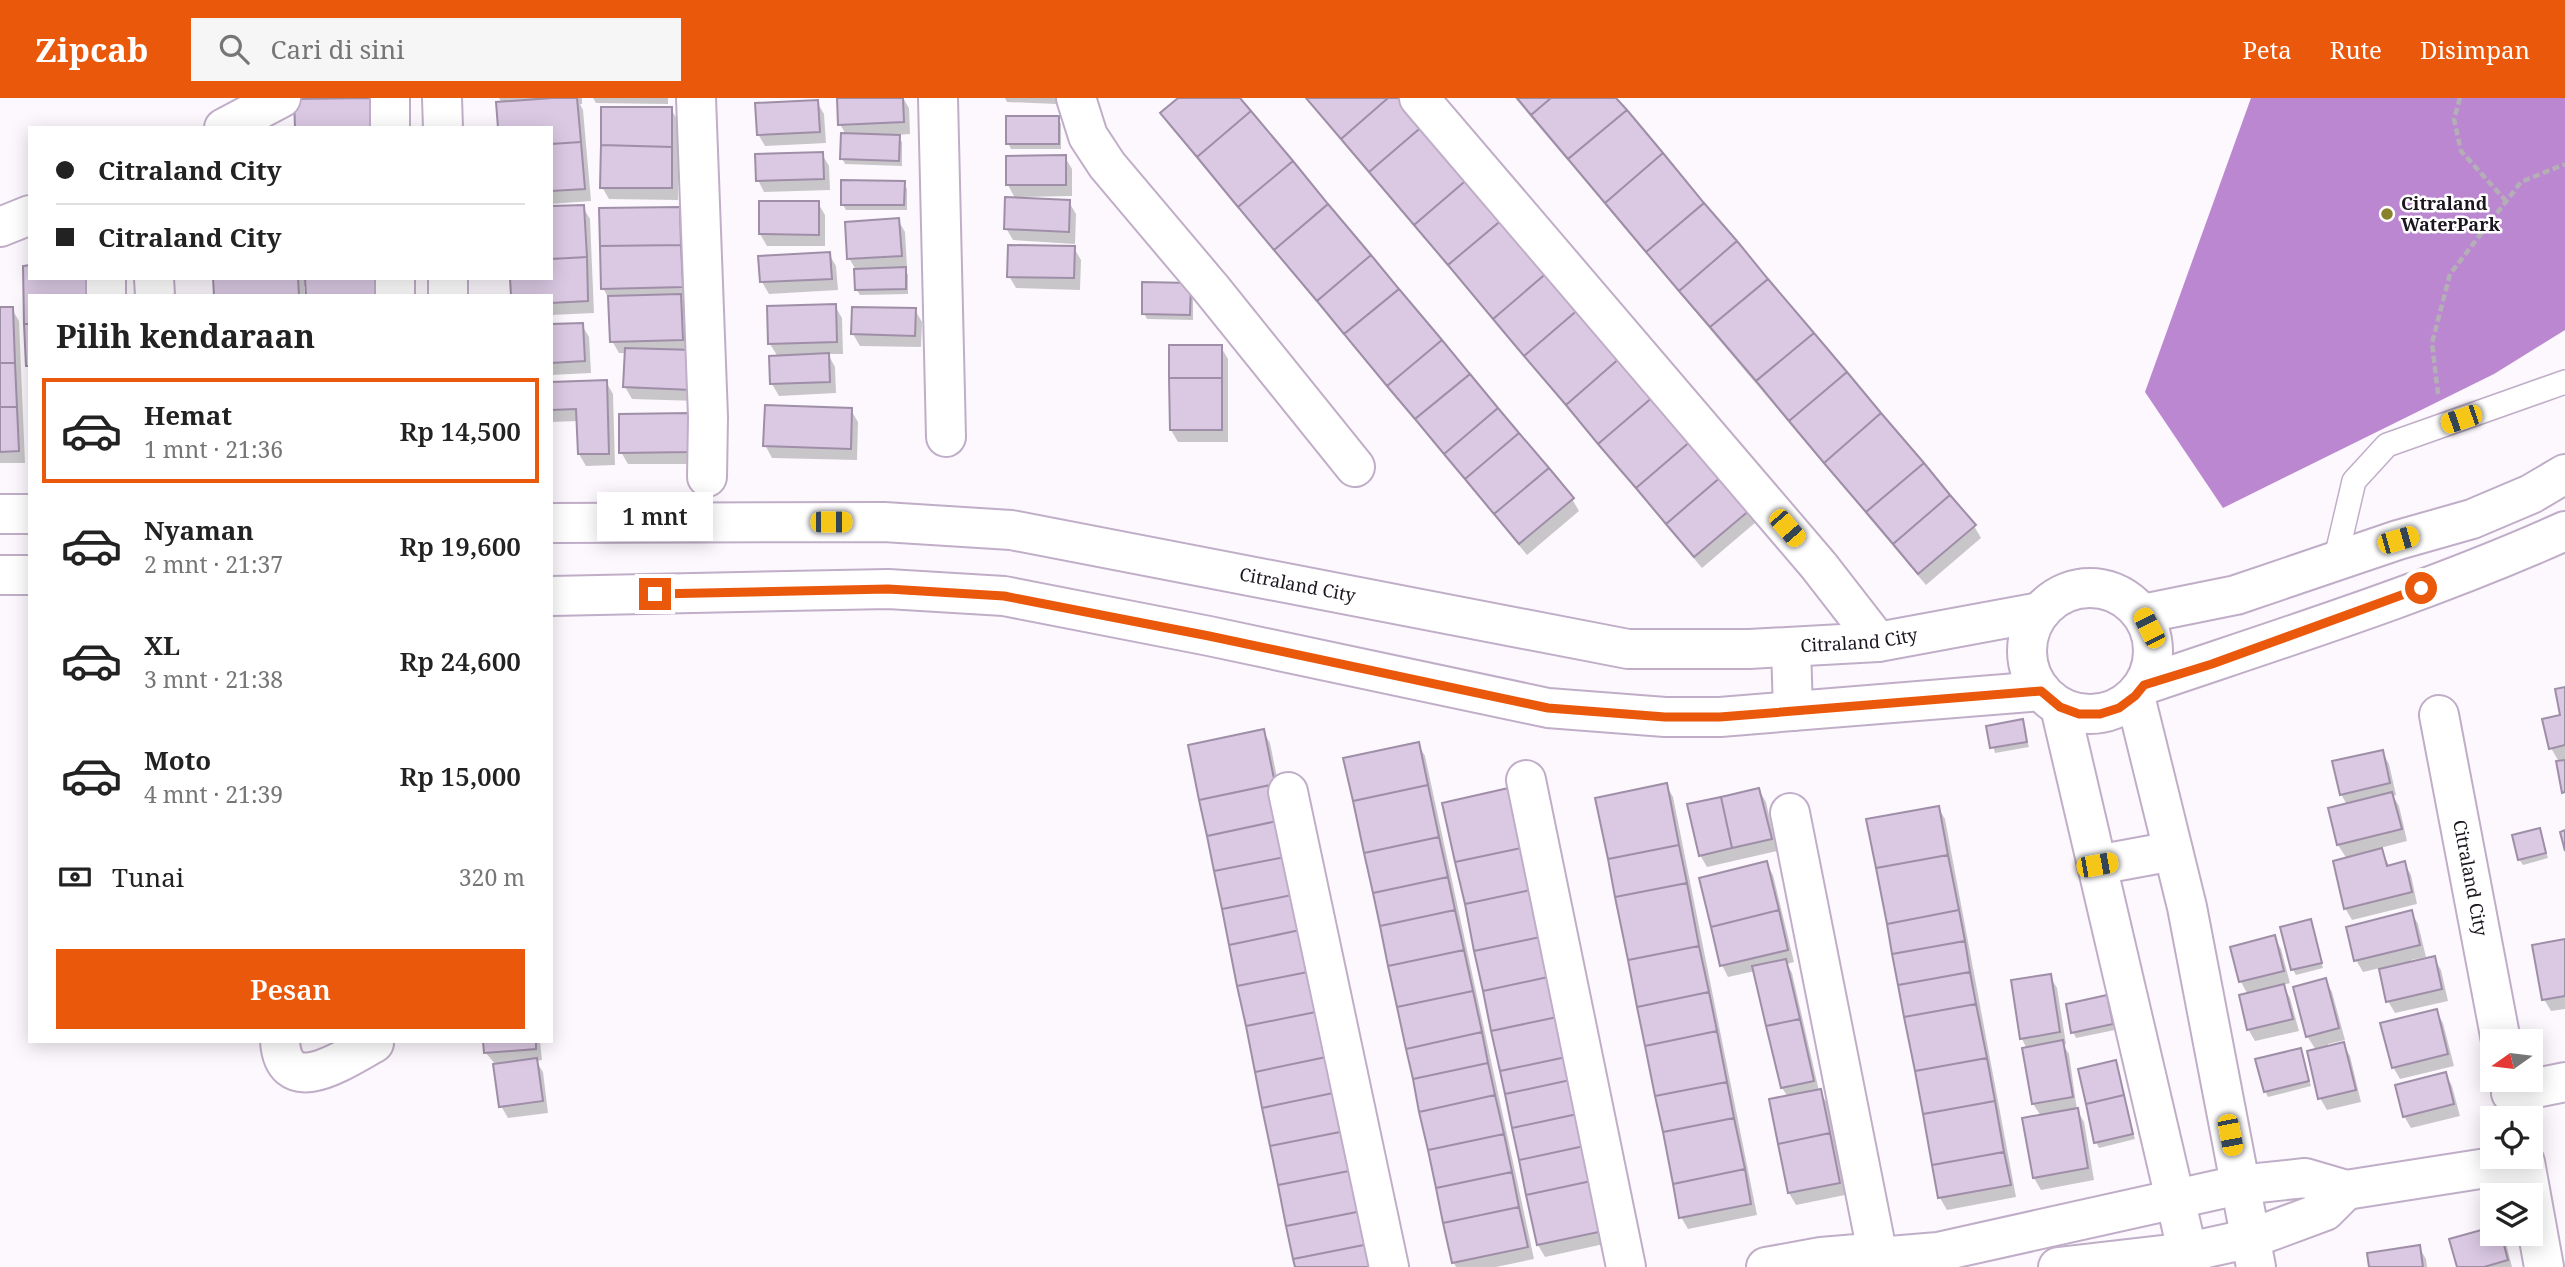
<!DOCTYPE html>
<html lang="id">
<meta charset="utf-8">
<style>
:root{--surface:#fff;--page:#f6f6f6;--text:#222;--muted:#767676;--line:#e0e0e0;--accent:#ea580c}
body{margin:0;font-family:"Noto Serif",serif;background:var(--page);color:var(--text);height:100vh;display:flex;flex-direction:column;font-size:26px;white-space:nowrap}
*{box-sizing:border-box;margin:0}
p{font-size:23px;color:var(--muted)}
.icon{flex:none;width:38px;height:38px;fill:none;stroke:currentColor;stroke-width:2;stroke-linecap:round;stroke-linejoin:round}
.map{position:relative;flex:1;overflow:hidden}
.side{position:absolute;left:28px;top:196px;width:525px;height:749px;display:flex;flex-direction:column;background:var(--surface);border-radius:0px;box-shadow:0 4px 18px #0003}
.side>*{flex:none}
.hud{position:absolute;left:28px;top:28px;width:525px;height:154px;border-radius:0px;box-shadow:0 4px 18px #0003;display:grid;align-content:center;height:154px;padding:0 28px;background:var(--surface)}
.needle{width:46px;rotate:256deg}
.fabs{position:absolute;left:2480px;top:931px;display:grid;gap:14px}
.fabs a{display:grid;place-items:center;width:63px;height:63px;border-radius:0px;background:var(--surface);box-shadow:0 4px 18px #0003;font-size:35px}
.end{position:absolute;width:32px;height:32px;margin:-16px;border:9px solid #ea580c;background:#fff;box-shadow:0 0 0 4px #fff}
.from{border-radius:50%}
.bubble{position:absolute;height:49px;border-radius:0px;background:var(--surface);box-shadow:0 4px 18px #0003;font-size:23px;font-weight:600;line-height:49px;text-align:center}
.car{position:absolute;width:21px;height:42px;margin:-21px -10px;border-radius:9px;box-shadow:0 0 5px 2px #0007;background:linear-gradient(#f5c518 24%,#345 0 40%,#f5c518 0 76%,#345 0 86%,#f5c518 0)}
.hud b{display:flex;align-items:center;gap:24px;height:66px;font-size:26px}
.hud b+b{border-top:2px solid var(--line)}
.hud i{width:18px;height:18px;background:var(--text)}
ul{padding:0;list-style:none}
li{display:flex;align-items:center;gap:21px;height:105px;margin:0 14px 10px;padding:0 14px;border:4px solid transparent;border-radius:0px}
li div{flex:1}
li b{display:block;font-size:26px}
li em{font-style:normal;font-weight:600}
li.current{border-color:var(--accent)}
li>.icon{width:63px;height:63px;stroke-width:1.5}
h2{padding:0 28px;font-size:32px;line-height:84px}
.pay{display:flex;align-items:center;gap:18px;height:77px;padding:0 28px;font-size:26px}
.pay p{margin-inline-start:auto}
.action{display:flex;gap:14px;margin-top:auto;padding:14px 28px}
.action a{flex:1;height:80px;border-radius:0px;background:var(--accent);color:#fff;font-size:28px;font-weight:600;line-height:80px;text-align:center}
header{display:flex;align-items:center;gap:42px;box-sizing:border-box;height:98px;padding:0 35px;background:var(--accent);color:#fff}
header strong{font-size:33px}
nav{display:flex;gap:38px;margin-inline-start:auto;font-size:24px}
.search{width:490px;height:63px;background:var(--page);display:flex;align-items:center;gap:18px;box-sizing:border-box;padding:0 24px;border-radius:0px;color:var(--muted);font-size:26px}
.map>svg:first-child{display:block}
.water{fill:#bc87d1}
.shadow{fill:#0003}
.building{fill:#dbc9e3;stroke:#9f8ea7;stroke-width:2}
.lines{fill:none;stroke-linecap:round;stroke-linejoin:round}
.service-casing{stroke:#c0aec8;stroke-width:26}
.minor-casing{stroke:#c0aec8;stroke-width:42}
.path{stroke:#b4afb6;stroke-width:4.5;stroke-dasharray:7 3.5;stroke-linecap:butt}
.service{stroke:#fff;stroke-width:23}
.minor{stroke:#fff;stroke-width:38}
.route{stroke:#ea580c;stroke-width:9}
.poi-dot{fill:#89822b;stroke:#fff;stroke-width:2.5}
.labels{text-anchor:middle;stroke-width:5;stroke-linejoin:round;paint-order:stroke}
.poi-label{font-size:18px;font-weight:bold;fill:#1d1620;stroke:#fff;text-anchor:start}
.street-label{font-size:18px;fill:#1d1620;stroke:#fff}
</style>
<header>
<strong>Zipcab</strong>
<div class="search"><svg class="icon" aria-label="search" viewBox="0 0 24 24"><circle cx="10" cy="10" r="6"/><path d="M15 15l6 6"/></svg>Cari di sini</div>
<nav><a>Peta</a><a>Rute</a><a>Disimpan</a></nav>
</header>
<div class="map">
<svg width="2565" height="1169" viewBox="0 0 2565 1169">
<rect width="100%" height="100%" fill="#fcf8fd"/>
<!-- water -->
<path class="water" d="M2251,0H2565V232L2494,276L2223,410L2145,294Z"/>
<!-- shadow -->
<path class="shadow" d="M499,0H582V6H580L583,12L591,103L551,106V30L502,5Z
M593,0H668V6L596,5Z
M838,0H903L909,10L910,36L897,37L902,44V68L845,66L842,60L846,37L840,26Z
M1005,0H1056V6L1007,4Z
M1181,0H1238L1572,401L1579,413L1527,457L1169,27L1162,15Z
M1306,0H1401L1749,412L1756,424L1702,470Z
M1515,0H1614L1974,428L1981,440L1926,487Z
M817,4L824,16L826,45L765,48L758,36Z
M671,11L678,23V102L609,101L602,89Z
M1058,20L1061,26V51H1011L1008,45Z
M822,56L829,68L830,92L764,94L758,82Z
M1065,59L1072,71V98L1021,99V102L1069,104L1076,116L1075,146L1013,142L1006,130L1016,102L1008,87Z
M904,85L907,91V112H846L843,107Z
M818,105L825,117V148H767L760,136Z
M583,109L590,121L594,215L551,217V180Z
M679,111L686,123L689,200H682L687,209L698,303L632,301L625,289L626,255H619L612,243L610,203L603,190Z
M898,122L905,134L907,169H904L908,177V196L860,197L856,191V172L849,160Z
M1074,150L1081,162L1080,192L1016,190L1009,178Z
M829,156L836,168L838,192L769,196L762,184Z
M215,180H304L307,188H304L305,198H216Z
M1193,193V222L1147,221L1144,215Z
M835,208L842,220L843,256H828L835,269L836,295L779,298L772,286L778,259L770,246Z
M0,211H12L19,223L25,365H0Z
M915,212L922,224L921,249L860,248L853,236Z
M582,227L589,239L591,275L551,277V228Z
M1221,249L1228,261V344H1178L1171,332Z
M606,284L613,296L615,367L586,368L579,356L578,323L551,324V286Z
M851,312L858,324L857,362L772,360L765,347Z
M689,317L696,366H628L621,354Z
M2565,590V696L2559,664L2551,650L2562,618Z
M2022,623L2029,649L1995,655L1988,629Z
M1263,633L1270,645L1377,1169H1297Z
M1418,646L1425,658L1534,1161L1496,1169H1456L1454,1165Z
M2382,654L2389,666L2396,697L2393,698L2399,708L2407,743L2380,750L2390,769L2404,765L2411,777L2417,806L2352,822L2345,810L2347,761L2338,747L2347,707L2341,696Z
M1666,687L1673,699L1757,1117L1688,1131L1681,1119Z
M1759,692L1766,704L1777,753L1707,769L1700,757Z
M1444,706L1613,1144L1545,1159L1538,1147Z
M1938,709L1945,721L2016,1099L1947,1112L1940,1100L1868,722Z
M2539,732L2548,760L2523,767L2519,761Z
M1766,765L1773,777L1794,864L1787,866L1792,875L1819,993L1827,1005L1845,1097L1796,1107L1789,1095L1788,999L1782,990L1755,873L1728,879L1722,867Z
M2411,814L2418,826L2426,859L2411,862L2412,865L2434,860L2441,872L2448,903L2395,915L2388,903L2380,870L2363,874L2356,862Z
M2310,823L2323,870L2296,877L2293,872Z
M2274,839L2281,851L2290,885L2283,887L2290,900L2299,933L2255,943L2248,931V897L2241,884L2232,850Z
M2565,843V911L2551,913L2544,901Z
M2050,878L2057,890L2066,946L2063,947L2069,956L2077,1012L2084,1024L2094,1082L2041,1092L2034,1080L2041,1018L2033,1006L2024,951H2027L2022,941Z
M2325,882L2332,894L2345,942L2328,946V950L2343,946L2350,958L2361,1004L2327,1012L2320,1000L2316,952L2307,938Z
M2106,899L2115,932L2076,940L2073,934Z
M2436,913L2443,925L2454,968L2400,981L2393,969Z
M485,943H540L542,962L536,963L543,974L548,1015L508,1020L501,1008L495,966L486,955Z
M2300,952L2311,988L2268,999L2265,993Z
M2115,964L2135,1041L2099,1050L2096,1044Z
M2446,976L2452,988L2460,1018L2411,1030L2404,1018Z
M2492,1131V1136H2502L2505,1141L2512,1169H2458Z
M2419,1149L2426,1161L2427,1169H2370Z"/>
<!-- building -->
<path class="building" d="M371,0L372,30H295L294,1Z
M552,0H577L581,44L551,46V30H498L496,4Z
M837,0H903L904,24L838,27Z
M1178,0H1240L1251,13L1197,59L1160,15Z
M1306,0H1388L1341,41Z
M1388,0H1403L1425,26L1369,74L1341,41Z
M1517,0H1551L1531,17Z
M1551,0H1616L1627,12L1568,61L1531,17Z
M818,2L820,34L757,37L755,5Z
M601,9H672V49L601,47Z
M1627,12L1663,55L1605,105L1568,61Z
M1251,13L1293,63L1238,109L1197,59Z
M1006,18H1059V46H1006Z
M1425,26L1470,79L1414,127L1369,74Z
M841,35L900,37L899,63L840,61Z
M581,44L585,91L551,93V46Z
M601,47L672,49V90H600Z
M823,54L824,81L756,83L755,56Z
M1663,55L1704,105L1646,154L1605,105Z
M1066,57V87H1006V58Z
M1293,63L1328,106L1274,152L1238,109Z
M1470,79L1504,120L1448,167L1414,127Z
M841,82L905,83L904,107H841Z
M1005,99L1070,102L1069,134L1004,131Z
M759,103H819V137L759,136Z
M1704,105L1737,143L1679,193L1646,154Z
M1328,106L1371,157L1317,203L1274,152Z
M584,107L587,159L551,161V108Z
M680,109L681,147L600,148L599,110Z
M899,120L902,158L847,161L845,124Z
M1504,120L1549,173L1493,221L1448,167Z
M1737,143L1768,181L1710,229L1679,193Z
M681,147L683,189L601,191L600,148Z
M1008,147L1075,148L1074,180L1007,179Z
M830,154L832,181L760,184L758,158Z
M1371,157L1399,191L1344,236L1317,203Z
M587,159L588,203L551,205V198H511L510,180H551V161Z
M30,167V180H101L102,198H30V226H24L23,168Z
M906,169V191L855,192L854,171Z
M1549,173L1580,210L1524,258L1493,221Z
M213,180H298L299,198H214Z
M305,180H381L383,198H306Z
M1768,181L1814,235L1756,283L1710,229Z
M1142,184L1191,185L1190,217L1142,216Z
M1399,191L1442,242L1387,288L1344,236Z
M681,196L683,242L610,244L608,198Z
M836,206L837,244L768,246L767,208Z
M0,209H13L15,265H0Z
M852,209L916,210L915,238L851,236Z
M1580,210L1621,259L1566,307L1524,258Z
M583,225L585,263L551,265V226Z
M24,226H30V268H26Z
M1814,235L1847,274L1789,323L1756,283Z
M1442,242L1470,276L1415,321L1387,288Z
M1169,247H1222V280H1169Z
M625,250L694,252L692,292L623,289Z
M829,255L830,284L770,286L769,258Z
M1621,259L1654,298L1598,346L1566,307Z
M0,265H15L17,309H0Z
M1847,274L1881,315L1824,365L1789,323Z
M1470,276L1498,310L1444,356L1415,321Z
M1169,280H1222V332H1170Z
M607,282L609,356H578L576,311L551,312V284Z
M1654,298L1692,342L1636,390L1598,346Z
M765,307L852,310L851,351L763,348Z
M0,309H17L19,353L0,354Z
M1498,310L1519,335L1465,381L1444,356Z
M690,315V354L619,355V316Z
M1881,315L1924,365L1866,414L1824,365Z
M1519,335L1549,370L1494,416L1465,381Z
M1692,342L1722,378L1666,426L1636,390Z
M1924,365L1950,397L1893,446L1866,414Z
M1549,370L1574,400L1519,446L1494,416Z
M1722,378L1751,411L1694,459L1666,426Z
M1950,397L1976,427L1918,476L1893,446Z
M2565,589V647L2549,651L2542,621L2560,617L2555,591Z
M2023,621L2027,644L1990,650L1986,628Z
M1264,631L1275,686L1199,702L1188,647Z
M1419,644L1428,687L1353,703L1343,660Z
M2383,652L2390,685L2340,697L2332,663Z
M2565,662V694L2562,695L2556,663Z
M1667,685L1679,747L1608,761L1595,700Z
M1275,686L1282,722L1207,738L1199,702Z
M1428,687L1439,739L1364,755L1353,703Z
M1513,689L1526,749L1455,764L1442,705Z
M1759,690L1772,741L1732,750L1721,699Z
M2392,694L2402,731L2337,747L2328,710Z
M1721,699L1732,750L1699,758L1687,706Z
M1939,708L1948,757L1876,770L1866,721Z
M1282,722L1290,758L1214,773L1207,738Z
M2540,730L2546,755L2518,762L2512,737Z
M2565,732V753L2560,734Z
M1439,739L1448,779L1373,795L1364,755Z
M1679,747L1687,785L1615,799L1608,761Z
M1526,749L1535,791L1465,806L1455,764Z
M2382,750L2387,768L2405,763L2412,794L2344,811L2333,763Z
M1948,757L1959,812L1887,826L1876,770Z
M1290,758L1297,796L1222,811L1214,773Z
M1767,763L1779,812L1711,829L1699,780Z
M1448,779L1455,812L1380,828L1373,795Z
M1687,785L1699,848L1628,862L1615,799Z
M1535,791L1545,838L1474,853L1465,806Z
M1297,796L1305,831L1229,847L1222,811Z
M1455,812L1464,852L1388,868L1380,828Z
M1779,812L1788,852L1720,868L1711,829Z
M1959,812L1965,843L1892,856L1887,826Z
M2412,812L2420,847L2354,863L2346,829Z
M2311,821L2322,865L2291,872L2280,829Z
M1305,831L1313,873L1237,888L1229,847Z
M2275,837L2284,873L2239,884L2230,849Z
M1545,838L1553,878L1483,893L1474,853Z
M2565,841V898L2542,902L2532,847Z
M1965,843L1970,874L1898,887L1892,856Z
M1699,848L1709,894L1637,909L1628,862Z
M1464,852L1473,893L1397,909L1388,868Z
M2435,858L2442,891L2386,904L2379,871Z
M1786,861L1800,921L1766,928L1752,868Z
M1313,873L1321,913L1246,928L1237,888Z
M1970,874L1976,906L1904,919L1898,887Z
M2051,876L2060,934L2020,941L2011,882Z
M1553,878L1562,918L1491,933L1483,893Z
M2326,880L2339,930L2306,939L2293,889Z
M2284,886L2293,921L2247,932L2239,897Z
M1473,893L1482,934L1406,951L1397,909Z
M1709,894L1717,933L1645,948L1637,909Z
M2107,897L2113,926L2071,935L2066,906Z
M1976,906L1987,960L1915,973L1904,919Z
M2437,911L2448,956L2392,970L2380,925Z
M1321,913L1331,958L1255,974L1246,928Z
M1562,918L1571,958L1500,973L1491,933Z
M1800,921L1814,983L1781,990L1766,928Z
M1717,933L1727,984L1655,998L1645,948Z
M1482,934L1488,965L1413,981L1406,951Z
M2063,942L2073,999L2032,1006L2022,950Z
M483,943H536V951L484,955Z
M2344,944L2356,992L2318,1001L2307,953Z
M2301,950L2309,983L2264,994L2255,961Z
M1331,958L1338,994L1262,1010L1255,974Z
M1571,958L1575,981L1505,996L1500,973Z
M537,960L543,1003L499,1009L493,966Z
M1987,960L1995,1003L1923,1016L1915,973Z
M2116,962L2124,997L2086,1006L2078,971Z
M1488,965L1495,997L1419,1014L1413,981Z
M2446,974L2454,1006L2403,1019L2395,987Z
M1575,981L1582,1015L1512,1030L1505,996Z
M1727,984L1734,1020L1663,1034L1655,998Z
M1821,991L1830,1035L1778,1046L1769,1001Z
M1338,994L1345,1033L1270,1048L1262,1010Z
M1495,997L1504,1036L1428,1052L1419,1014Z
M2124,997L2133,1036L2094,1045L2086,1006Z
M1995,1003L2004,1054L1932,1067L1923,1016Z
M2078,1010L2088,1070L2033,1080L2022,1020Z
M1582,1015L1589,1047L1519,1062L1512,1030Z
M1734,1020L1745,1071L1673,1086L1663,1034Z
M1345,1033L1354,1072L1278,1087L1270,1048Z
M1830,1035L1840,1085L1788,1095L1778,1046Z
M1504,1036L1512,1074L1436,1090L1428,1052Z
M1589,1047L1596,1082L1526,1097L1519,1062Z
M2004,1054L2011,1087L1938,1100L1932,1067Z
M1745,1071L1751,1106L1679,1120L1673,1086Z
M1354,1072L1362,1113L1286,1128L1278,1087Z
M1512,1074L1519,1109L1443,1125L1436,1090Z
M1596,1082L1608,1132L1537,1147L1526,1097Z
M1519,1109L1528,1149L1452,1165L1443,1125Z
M1362,1113L1369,1146L1293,1161L1286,1128Z
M2492,1129V1136H2501L2508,1162L2484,1169H2457L2449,1141Z
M1369,1146L1373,1169H1295L1293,1161Z
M2420,1147L2423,1169H2369L2367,1155Z"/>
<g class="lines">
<!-- service casing -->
<g class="service-casing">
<path id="service" d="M2335,464L2354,383L2387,347L2565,284"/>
</g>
<!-- minor casing -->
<g class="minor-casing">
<g id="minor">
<path d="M390,0V30"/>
<path d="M442,0L443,30"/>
<path d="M696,0L708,319L707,379"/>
<path d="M938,0L946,339"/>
<path d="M1076,0L1088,38L1107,67L1210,189L1355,369"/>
<path d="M1419,0L1819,468L1878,544"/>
<path d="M224,30L281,0"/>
<path d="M0,129L30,117"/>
<path d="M106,180V198"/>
<path d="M154,180L155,198"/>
<path d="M395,180V198"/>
<path d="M448,180V198"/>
<path d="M0,416H30"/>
<path id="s1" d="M551,425L884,424L1011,432L1628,551H1749L1878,544L2040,514"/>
<path d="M0,477H30"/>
<circle cx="2090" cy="553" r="63"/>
<path d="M551,498L888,491L1004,498L1209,538L1548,610L1665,619H1720L2041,593"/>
<path d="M2142,516L2236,497L2398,442L2472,421L2531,396L2565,376"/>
<path d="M1791,549L1793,613"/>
<path d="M2144,587C2285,539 2429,494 2565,433"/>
<path d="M2135,598L2187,809L2256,1169"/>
<path d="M2060,609L2191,1169"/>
<path id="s2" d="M2439,617L2501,943"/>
<path d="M1526,682L1626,1169"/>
<path d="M1288,694L1389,1169"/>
<path d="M1790,715L1880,1169"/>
<path d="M2097,767L2173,753"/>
<path d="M280,943C284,1004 346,960 374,945"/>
<path d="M2511,995L2565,984"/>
<path d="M1766,1169L1821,1159L1857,1156L1878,1159L1938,1154L2239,1087L2305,1080L2346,1092L2525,1064L2544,1169"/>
<path d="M2058,1169L2188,1154L2252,1140L2325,1113L2346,1092"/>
</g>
</g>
<!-- path -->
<path class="path" d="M2460,0L2454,21L2461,53L2506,103
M2438,296L2432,245L2450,176L2521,84L2565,66"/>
<!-- service -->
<use href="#service" class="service"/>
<!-- minor -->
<use href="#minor" class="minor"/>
</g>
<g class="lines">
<!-- route -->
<path class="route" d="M655,496L888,491L1004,498L1209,538L1548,610L1665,619H1720L2041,593L2060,609L2079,616H2100L2119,610L2135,598L2144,587L2212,566L2421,490"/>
</g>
<!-- markers -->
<circle class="poi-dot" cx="2387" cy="116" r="7"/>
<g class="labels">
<!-- poi labels -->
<g class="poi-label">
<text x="2401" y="112">Citraland<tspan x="2401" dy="21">WaterPark</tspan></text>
</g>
<!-- street labels -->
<g class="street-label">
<text dy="6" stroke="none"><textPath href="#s1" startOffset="752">Citraland City</textPath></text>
<text dy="6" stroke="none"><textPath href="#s1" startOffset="1320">Citraland City</textPath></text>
<text dy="6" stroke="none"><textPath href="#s2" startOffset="166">Citraland City</textPath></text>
</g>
</g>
</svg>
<div class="fabs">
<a><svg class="needle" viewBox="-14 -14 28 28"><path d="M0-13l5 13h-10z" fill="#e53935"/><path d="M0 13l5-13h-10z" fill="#767676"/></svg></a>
<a><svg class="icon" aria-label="locate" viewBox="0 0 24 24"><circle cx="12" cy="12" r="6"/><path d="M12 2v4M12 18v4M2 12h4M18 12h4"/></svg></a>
<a><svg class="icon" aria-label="layers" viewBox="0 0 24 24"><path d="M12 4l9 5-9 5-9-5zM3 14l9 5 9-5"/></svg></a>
</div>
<i class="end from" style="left:2421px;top:490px"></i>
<i class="end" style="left:655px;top:496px"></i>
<div class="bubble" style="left:597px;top:394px;width:116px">1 mnt</div>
<i class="car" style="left:2461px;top:321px;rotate:251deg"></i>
<i class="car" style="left:831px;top:424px;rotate:90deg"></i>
<i class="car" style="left:1787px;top:430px;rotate:139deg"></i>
<i class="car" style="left:2398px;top:442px;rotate:74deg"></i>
<i class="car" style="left:2149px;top:530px;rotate:333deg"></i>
<i class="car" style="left:2097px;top:767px;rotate:80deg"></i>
<i class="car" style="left:2230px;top:1037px;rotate:169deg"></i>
<div class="hud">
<b><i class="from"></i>Citraland City</b>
<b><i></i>Citraland City</b>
</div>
<section class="side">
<h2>Pilih kendaraan</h2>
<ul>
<li class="current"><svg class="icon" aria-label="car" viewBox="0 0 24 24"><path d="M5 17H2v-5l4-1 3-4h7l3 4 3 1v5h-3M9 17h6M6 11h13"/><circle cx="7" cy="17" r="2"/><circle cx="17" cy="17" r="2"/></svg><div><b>Hemat</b><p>1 mnt · 21:36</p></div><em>Rp 14,500</em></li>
<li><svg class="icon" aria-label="car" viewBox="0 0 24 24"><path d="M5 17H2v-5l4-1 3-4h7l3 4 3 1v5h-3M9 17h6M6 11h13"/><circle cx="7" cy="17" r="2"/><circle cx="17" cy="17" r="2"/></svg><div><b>Nyaman</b><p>2 mnt · 21:37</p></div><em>Rp 19,600</em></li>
<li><svg class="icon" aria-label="car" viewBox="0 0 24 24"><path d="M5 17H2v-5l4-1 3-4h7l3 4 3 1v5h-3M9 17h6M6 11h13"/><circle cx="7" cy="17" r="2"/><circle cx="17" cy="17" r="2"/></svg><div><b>XL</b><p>3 mnt · 21:38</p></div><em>Rp 24,600</em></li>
<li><svg class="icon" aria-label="car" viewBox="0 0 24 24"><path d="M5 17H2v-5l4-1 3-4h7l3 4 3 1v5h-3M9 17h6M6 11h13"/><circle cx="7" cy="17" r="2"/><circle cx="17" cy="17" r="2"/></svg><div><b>Moto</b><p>4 mnt · 21:39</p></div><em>Rp 15,000</em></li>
</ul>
<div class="pay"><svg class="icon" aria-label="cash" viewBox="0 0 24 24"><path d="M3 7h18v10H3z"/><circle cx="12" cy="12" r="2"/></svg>Tunai<p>320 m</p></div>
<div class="action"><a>Pesan</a></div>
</section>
</div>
